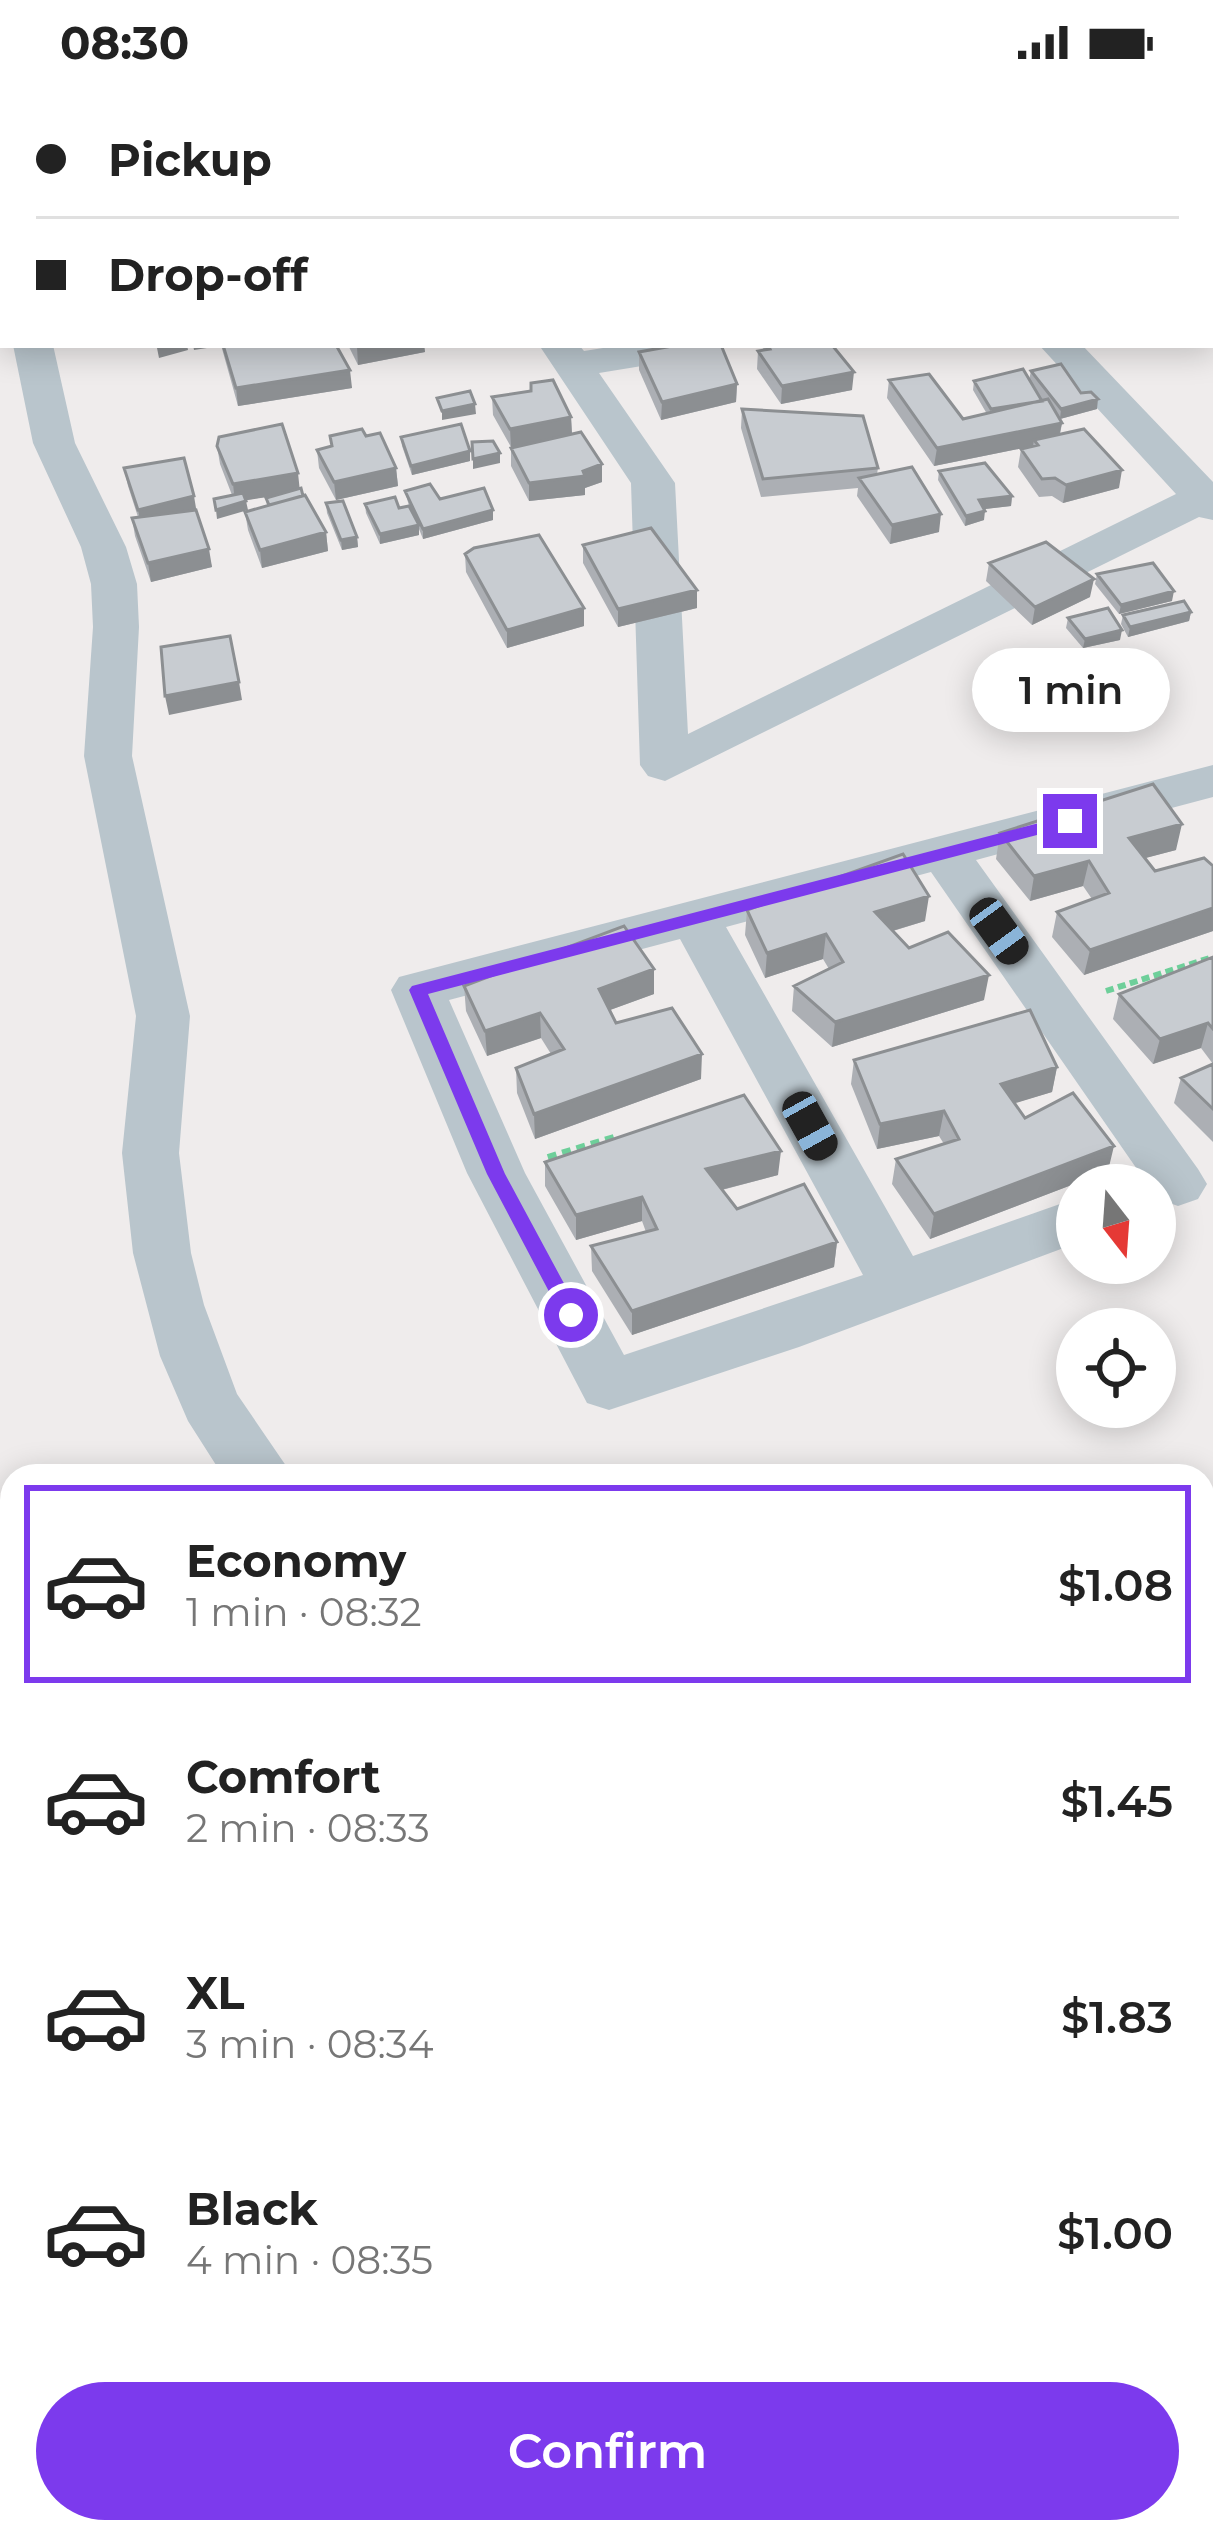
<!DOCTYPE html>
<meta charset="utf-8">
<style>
:root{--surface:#fff;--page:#f2f2f2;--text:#222;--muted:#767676;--line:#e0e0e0;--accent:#7c3aed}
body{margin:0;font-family:Montserrat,sans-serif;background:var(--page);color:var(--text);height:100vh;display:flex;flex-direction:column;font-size:45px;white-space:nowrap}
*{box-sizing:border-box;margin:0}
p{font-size:39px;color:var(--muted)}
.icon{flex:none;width:66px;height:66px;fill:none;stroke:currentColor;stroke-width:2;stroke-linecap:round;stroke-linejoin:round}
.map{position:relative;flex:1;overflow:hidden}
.panel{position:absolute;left:0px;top:1380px;width:1215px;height:1080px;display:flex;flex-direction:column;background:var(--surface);border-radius:36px 36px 0 0;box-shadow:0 6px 30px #0003}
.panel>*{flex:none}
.banner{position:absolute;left:0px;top:0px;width:1215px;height:264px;box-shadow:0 6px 30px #0003;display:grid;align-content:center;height:264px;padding:0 36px;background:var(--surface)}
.needle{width:78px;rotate:163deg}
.controls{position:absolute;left:1056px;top:1080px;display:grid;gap:24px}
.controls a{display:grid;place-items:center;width:120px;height:120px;border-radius:50%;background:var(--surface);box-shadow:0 6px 30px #0003;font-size:60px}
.end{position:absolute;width:54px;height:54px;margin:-27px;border:15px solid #7c3aed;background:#fff;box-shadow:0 0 0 6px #fff}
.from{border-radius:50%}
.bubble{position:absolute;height:84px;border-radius:42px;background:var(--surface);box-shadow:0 6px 30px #0003;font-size:39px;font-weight:600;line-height:84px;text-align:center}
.car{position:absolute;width:36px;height:72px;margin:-36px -18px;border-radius:15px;box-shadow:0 0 9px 3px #0007;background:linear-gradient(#222 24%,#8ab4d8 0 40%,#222 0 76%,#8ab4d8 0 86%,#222 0)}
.banner b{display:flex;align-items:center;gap:42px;height:114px;font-size:45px}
.banner b+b{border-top:3px solid var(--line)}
.banner i{width:30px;height:30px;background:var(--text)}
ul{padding:21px 0 0;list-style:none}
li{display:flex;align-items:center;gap:36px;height:198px;margin:0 24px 18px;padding:0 12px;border:6px solid transparent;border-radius:0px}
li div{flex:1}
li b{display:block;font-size:45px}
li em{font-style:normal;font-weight:600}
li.active{border-color:var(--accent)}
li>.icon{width:108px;height:108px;stroke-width:1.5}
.action{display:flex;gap:24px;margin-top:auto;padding:24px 36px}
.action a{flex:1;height:138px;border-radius:72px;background:var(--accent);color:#fff;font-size:48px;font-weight:600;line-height:138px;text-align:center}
.status{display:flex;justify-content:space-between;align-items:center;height:84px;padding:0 60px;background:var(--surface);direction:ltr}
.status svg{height:33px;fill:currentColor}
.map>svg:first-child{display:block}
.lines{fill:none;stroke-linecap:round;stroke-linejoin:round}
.path-far1{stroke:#6ecf9a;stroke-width:6;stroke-dasharray:8 4.5;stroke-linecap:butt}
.path{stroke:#6ecf9a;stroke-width:8;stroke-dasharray:9 6;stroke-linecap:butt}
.minor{fill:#b9c5cc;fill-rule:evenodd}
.wall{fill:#acafb4}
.shaded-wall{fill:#8c8f92}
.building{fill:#c8ccd1;stroke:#8c8f92;stroke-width:3}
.route{fill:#7c3aed}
</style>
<div class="status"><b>08:30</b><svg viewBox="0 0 49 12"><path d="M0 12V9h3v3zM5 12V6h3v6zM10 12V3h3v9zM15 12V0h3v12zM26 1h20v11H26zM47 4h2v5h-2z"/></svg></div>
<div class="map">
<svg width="1213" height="2460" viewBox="0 0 1213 2460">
<rect width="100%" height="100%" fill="#efecec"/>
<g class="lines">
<!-- path-far1 -->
<path class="path-far1" d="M1106,907L1213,873"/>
<!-- path -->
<path class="path" d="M548,1074L614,1054"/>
<!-- minor -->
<path class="minor" d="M610,0H646L648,3H612Z
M0,137L3,138V170L0,169Z
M13,261H53L75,359L126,463L137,500L139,543L132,672L190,932L179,1069L191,1169L204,1221L237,1310L293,1392H223L188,1337L160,1272L133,1169L122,1069L136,932L84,672L93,543L91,500L81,463L33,359Z
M539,261H579L584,267L622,261H717L711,270L697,273L599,289L675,399L688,650L1176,410L1039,261H1082L1213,398V436L1199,433L665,697L648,692L640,681L631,399Z
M1213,681V713L976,776L1198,1085L1207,1100L1198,1115L1178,1122L1158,1115L1155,1101H1148L931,788L726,843L913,1172L1077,1114V1159L799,1263L609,1326L587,1319L467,1089L391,906L399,893ZM680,855L863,1191L624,1271L525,1089L449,916Z
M1213,1660V1724L1203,1728V1663Z
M12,2100V2178L0,2183V2105Z
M636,2448H720L724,2460H640Z"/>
</g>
<!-- wall -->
<path class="wall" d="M221,261H336L352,304L238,322Z
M348,261H424L425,268L358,281Z
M764,261H832L852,306L781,320L757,285L758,267L763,266Z
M639,268L737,300L736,318L661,336L639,286Z
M1031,287L1081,309L1097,325L1060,335L1062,339L1060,351L1119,404L1063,419L1052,412L1039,413L1018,383L1021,365L1033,362L934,382L887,314L889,296L963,335L987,330L973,306L974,297L1029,296Z
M492,313L571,333L572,350L602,380V398L585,404V411L529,417L511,382V363L493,331Z
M742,325L878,384L877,390L939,448L890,460L857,412L858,404L761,413L741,344Z
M366,352L396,384L398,402L336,416L319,384L317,366Z
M401,353L470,377L412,391L402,362Z
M217,362L299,404L326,448L328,467L262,484L248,446L245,428L267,422L266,414L271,412L246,416L217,435L232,411L220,380Z
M124,384L196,426L212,483L151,498L135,452L132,434L138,433L128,402Z
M939,387L1012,412L1011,422L984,425V436L965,442L938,396Z
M405,407L440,415L493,436L423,455L419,445V451L380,460L366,429L365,420L399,424L409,422Z
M326,419L357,453L358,463L342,466L327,429Z
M583,461L697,524L618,543L583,479Z
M465,470L584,542L507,564L466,488Z
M989,479L1090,513L1032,541L986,497Z
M1097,490L1172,517L1119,530L1095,500Z
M1191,528L1189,537L1128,553L1121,540L1123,531Z
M1068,534L1120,556L1083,564L1066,544Z
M1000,749L1176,766L1145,774L1155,787L1213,782V847L1084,891L1052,853L1057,828L1092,815L1083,802L1030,817L996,775Z
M747,826L925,837L893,847L909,864L984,916L832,963L792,927L794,902L829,885L823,875L765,894L745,851Z
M1213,873V1058L1174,1019L1181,994L1213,980L1201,964L1153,980L1113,935L1119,910Z
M464,902L654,910L610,926L616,939L701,995L535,1055L517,1009L516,984L551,970L541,954L487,972L466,927Z
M854,976L1057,983L1052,1008L1014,1019L1025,1034L1108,1087L930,1155L892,1100L896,1075L944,1060L939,1052L877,1065L851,1000Z
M545,1078L778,1091L722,1106L737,1125L837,1158L834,1183L632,1251L592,1187L591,1162L646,1148L642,1137L576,1156L545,1102Z"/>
<!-- shaded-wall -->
<path class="shaded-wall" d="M382,0H414L397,3H382Z
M170,261H187L188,266L159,274L157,264Z
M193,261H220V262L194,266Z
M367,261H424L425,268L358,281L357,263Z
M350,286L352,304L238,322L236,304Z
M854,288L852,306L781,320L782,302Z
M737,300L736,318L661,336L662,318Z
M1098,315L1097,325L1060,335L1061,325Z
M475,320L476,330L442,336V327Z
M571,333L572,351L511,363L510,345Z
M1062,339L1058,357L1034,356L1033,362L934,382L937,364Z
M470,367V377L412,391L411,382Z
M500,369V379L473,385V375Z
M602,380V398L585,404V411L529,417V399Z
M396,384L398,402L336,416L334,398Z
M1122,386L1119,404L1063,419L1066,401Z
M298,389L300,408L235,418L233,400Z
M194,412L197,430L142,445L138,426Z
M1012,412L1011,422L977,426L979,416Z
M246,417L248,426L217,435L216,426Z
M493,426V436L423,455V445Z
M985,427L984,436L965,442L966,432Z
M941,430L939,448L890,460L892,441Z
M419,441V451L380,460V450Z
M326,448L328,467L262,484L260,466Z
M357,453L358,463L342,466L341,456Z
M209,465L212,483L151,498L148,479Z
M1094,495L1090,513L1032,541L1035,523Z
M697,506V524L618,543V525Z
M1174,507L1172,517L1119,530L1121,521Z
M584,524V542L507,564V546Z
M1191,528L1189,537L1128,553L1130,543Z
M1122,546L1120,556L1083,564L1085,555Z
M239,598L242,616L169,631L165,612Z
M1182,740L1176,766L1123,780L1129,754Z
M1089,777L1083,802L1030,817L1034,792Z
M929,812L925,837L872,853L875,828Z
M1213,824V847L1084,891L1090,866Z
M826,850L823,875L765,894L767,869Z
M654,885V910L599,930V905Z
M989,891L984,916L832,963L835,938Z
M540,929L541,954L487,972L485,947Z
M1208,939L1201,964L1153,980L1160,955Z
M702,970L701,995L535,1055L534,1030Z
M1057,983L1052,1008L996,1025L1001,1000Z
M944,1027L939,1052L877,1065L880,1040Z
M1114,1062L1108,1087L930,1155L934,1130Z
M781,1067L778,1091L705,1110L706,1085Z
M642,1113V1137L576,1156V1131Z
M837,1158L834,1183L632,1251V1227Z"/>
<!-- building -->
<path class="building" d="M83,0H99L100,3H58Z
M116,0H124L125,3L103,2Z
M265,0H278L279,3H256V1Z
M305,0H356L359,3H307Z
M223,261H336L350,286L236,304Z
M678,261H721L737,300L662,318L639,268Z
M768,261H832L854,288L782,302L758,267L770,265Z
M1061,280L1081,309L1091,308L1098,315L1061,325L1031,287Z
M1023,285L1042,317L991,325L974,297Z
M929,290L963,335L1048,315L1062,339L937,364L889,296Z
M553,296L571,333L510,345L492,313L531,307V299Z
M470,307L475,320L442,327L437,314Z
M742,325L863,332L878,384L763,395Z
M282,340L298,389L233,400L217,362L219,353Z
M461,340L470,367L411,382L401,353Z
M362,345L366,352L380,349L396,384L334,398L317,366L332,362L330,352Z
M1084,345L1122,386L1066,401L1055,394L1042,395L1021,365L1038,361L1034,356Z
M581,348L602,380L583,387L585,392L529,399L511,364Z
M493,357L500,369L473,375L472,358Z
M184,374L194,412L138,426L124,384Z
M985,379L1012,412L979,416L985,427L966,432L939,387Z
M912,383L941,430L892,441L859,394Z
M430,400L440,415L484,404L493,426L423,445L405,407Z
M301,404L303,412L269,421L266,414Z
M243,409L246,417L216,426L214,415Z
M305,411L326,448L260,466L245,428Z
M395,413L399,424L409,422L419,441L380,450L365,420Z
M343,417L357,453L341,456L326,419Z
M196,426L209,465L148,479L132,434Z
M651,444L697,506L618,525L583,461Z
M539,451L584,524L507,546L465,470L474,464Z
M1046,458L1094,495L1035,523L989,479Z
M1153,479L1174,507L1121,521L1097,490Z
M1184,517L1191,528L1130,543L1123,531Z
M1108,524L1122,546L1085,555L1068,534Z
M230,552L239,598L165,612L161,563Z
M1153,700L1182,740L1129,754L1155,787L1204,774L1213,782V824L1090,866L1057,828L1109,809L1089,777L1034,792L1000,749Z
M903,770L929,812L875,828L909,864L948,848L989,891L835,938L794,902L843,878L826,850L767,869L747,826Z
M624,842L654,885L599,905L616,939L672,924L702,970L534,1030L516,984L564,965L540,929L485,947L464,902Z
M1213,873V945L1208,939L1160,955L1119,910Z
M1030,926L1057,983L1001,1000L1025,1034L1073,1009L1114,1062L934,1130L896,1075L959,1055L944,1027L880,1040L854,976Z
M1213,980V1025L1181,994Z
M744,1011L781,1067L706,1085L737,1125L804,1100L837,1158L632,1227L591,1162L657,1145L642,1113L576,1131L545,1078Z"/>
<!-- route -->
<path class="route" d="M1070,731L1075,733V741L428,910L505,1090L581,1231L571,1238L564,1236L487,1090L409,906L412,902Z"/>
</svg>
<div class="controls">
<a><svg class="needle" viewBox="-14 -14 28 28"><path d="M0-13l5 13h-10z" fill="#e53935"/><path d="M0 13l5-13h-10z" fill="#767676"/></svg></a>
<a><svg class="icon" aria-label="locate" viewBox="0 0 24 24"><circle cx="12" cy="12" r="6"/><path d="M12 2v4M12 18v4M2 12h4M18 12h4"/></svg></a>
</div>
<i class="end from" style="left:571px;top:1231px"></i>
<i class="end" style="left:1070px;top:737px"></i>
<div class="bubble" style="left:972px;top:564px;width:198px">1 min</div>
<i class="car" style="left:999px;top:847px;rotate:144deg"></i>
<i class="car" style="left:810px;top:1042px;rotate:151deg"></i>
<div class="banner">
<b><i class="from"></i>Pickup</b>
<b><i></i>Drop-off</b>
</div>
<section class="panel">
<ul>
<li class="active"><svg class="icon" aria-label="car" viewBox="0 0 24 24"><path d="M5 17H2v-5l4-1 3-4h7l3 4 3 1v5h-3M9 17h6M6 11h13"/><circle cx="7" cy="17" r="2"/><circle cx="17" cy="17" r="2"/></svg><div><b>Economy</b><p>1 min · 08:32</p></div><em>$1.08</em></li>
<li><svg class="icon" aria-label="car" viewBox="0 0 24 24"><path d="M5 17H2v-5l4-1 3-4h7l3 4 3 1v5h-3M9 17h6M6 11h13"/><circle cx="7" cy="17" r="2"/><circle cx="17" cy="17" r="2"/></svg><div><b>Comfort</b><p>2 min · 08:33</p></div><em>$1.45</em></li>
<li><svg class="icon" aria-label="car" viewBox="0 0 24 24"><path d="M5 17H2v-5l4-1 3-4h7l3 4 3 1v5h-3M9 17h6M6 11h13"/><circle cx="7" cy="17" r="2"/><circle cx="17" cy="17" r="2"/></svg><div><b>XL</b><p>3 min · 08:34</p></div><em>$1.83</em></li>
<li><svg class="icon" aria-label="car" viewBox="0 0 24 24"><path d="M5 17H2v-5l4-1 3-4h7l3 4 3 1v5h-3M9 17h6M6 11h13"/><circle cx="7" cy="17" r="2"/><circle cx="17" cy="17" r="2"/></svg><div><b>Black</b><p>4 min · 08:35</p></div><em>$1.00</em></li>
</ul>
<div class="action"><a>Confirm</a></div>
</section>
</div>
